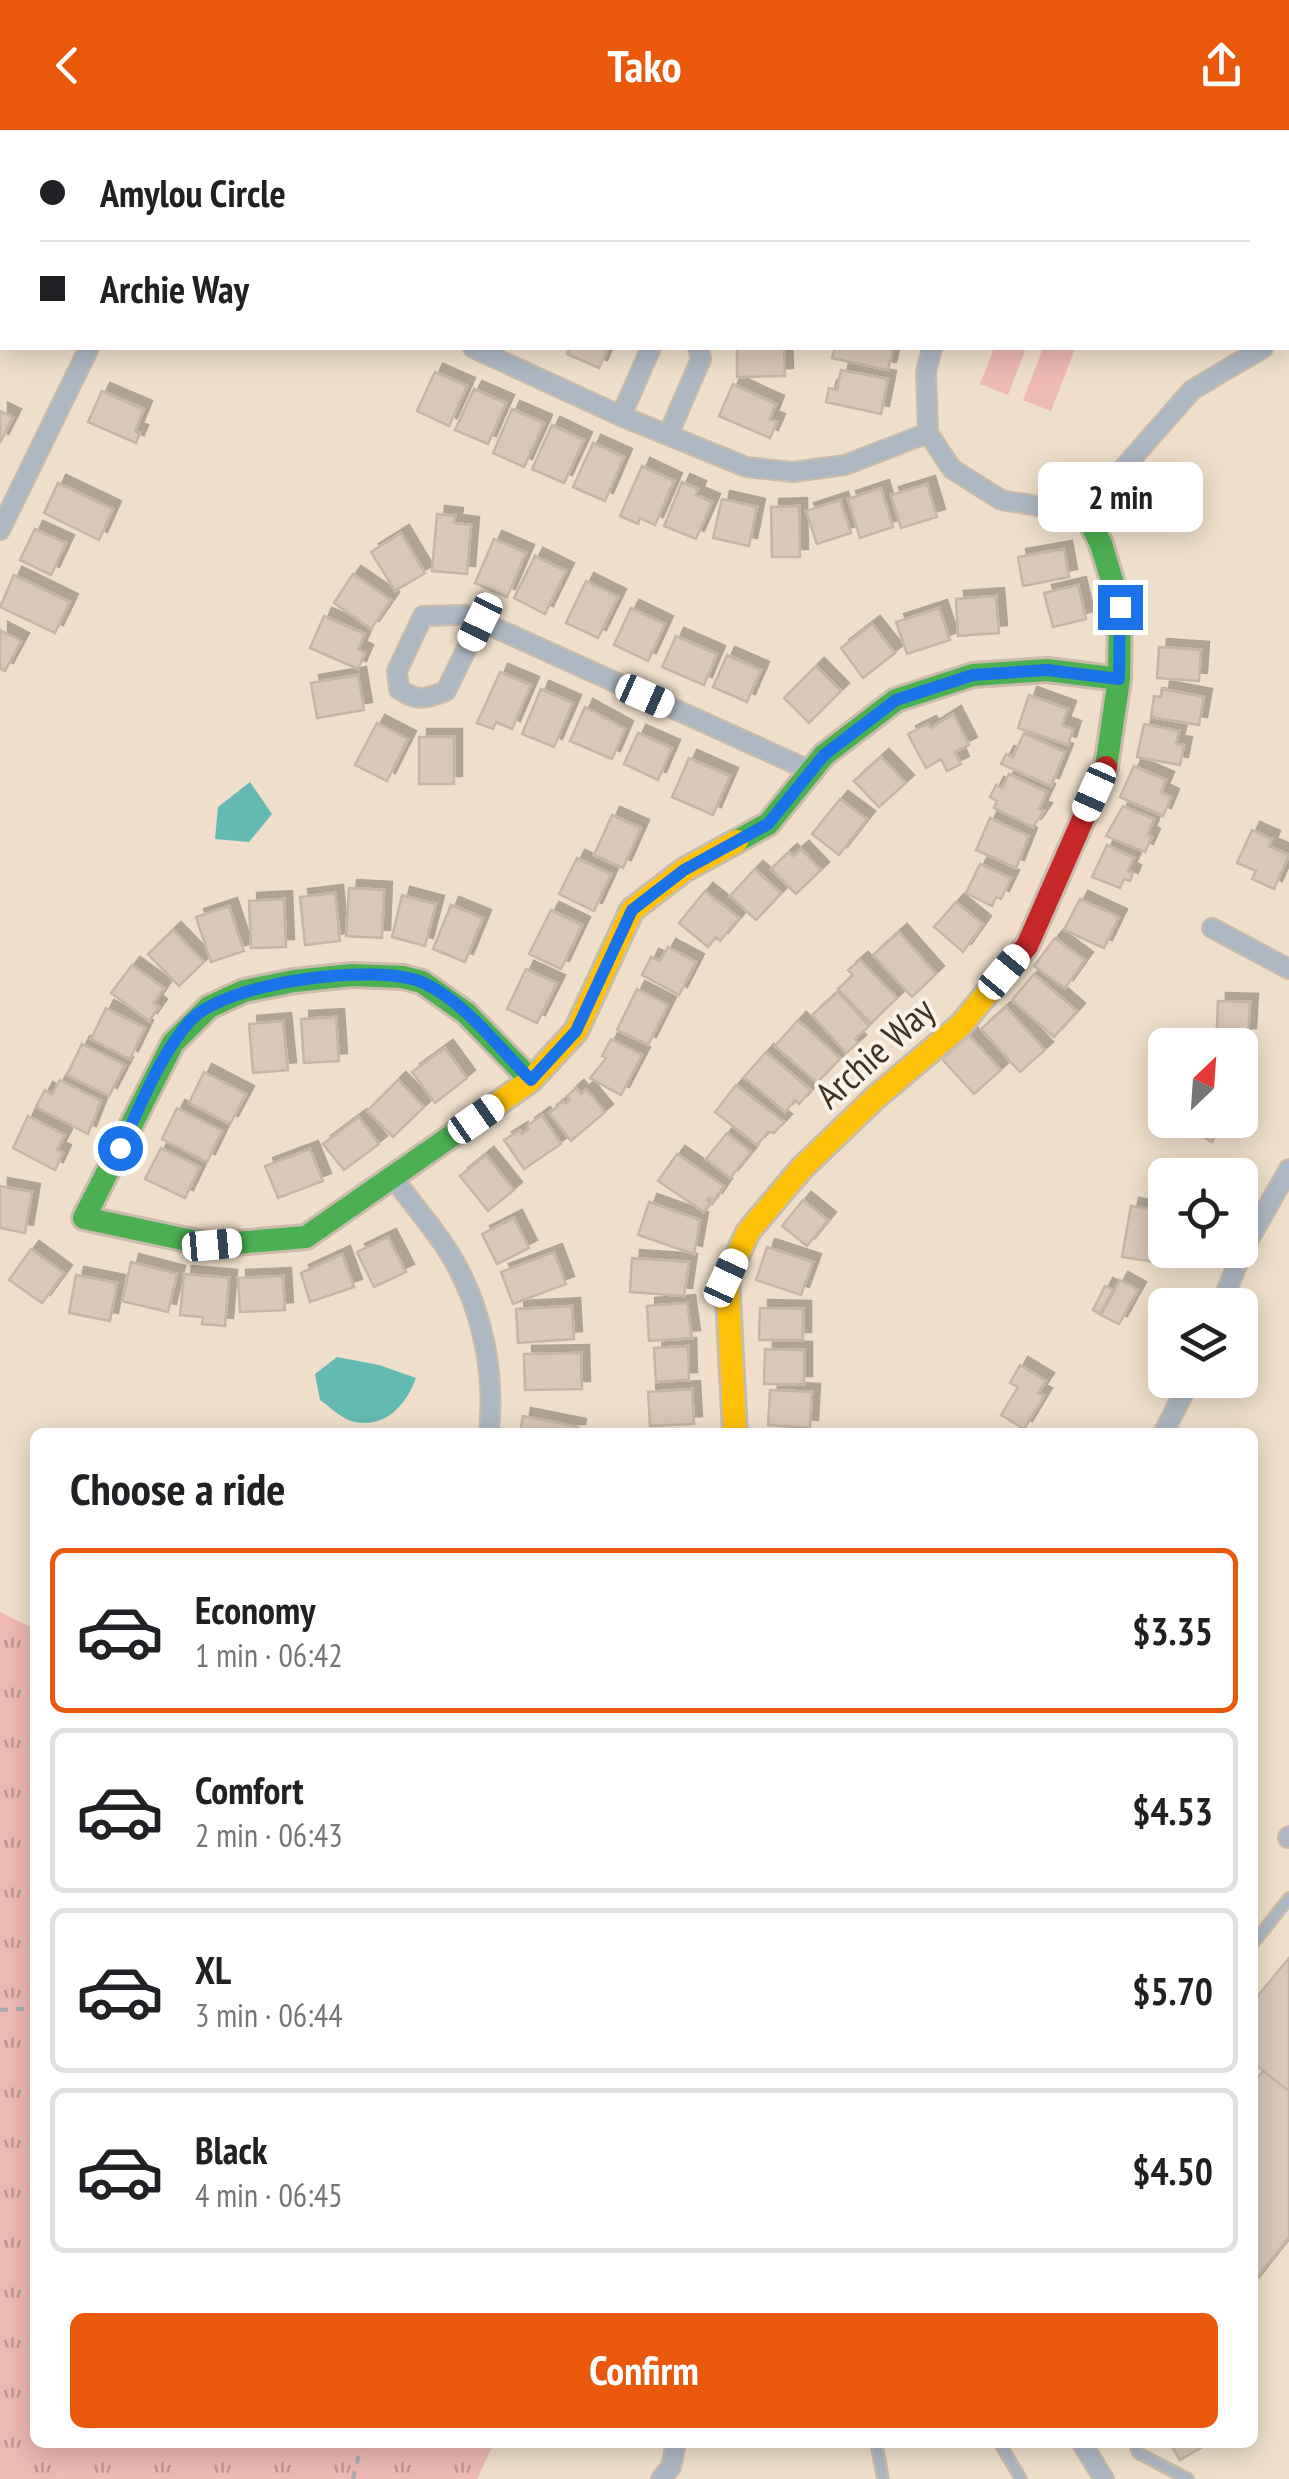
<!DOCTYPE html>
<meta charset="utf-8">
<style>
:root{--surface:#fff;--page:#f2f2f2;--text:#202124;--muted:#757577;--line:#e0e0e0;--accent:#ea580c}
body{margin:0;font-family:"PT Sans Narrow",sans-serif;background:var(--page);color:var(--text);height:100vh;display:flex;flex-direction:column;font-size:38px;white-space:nowrap}
*{box-sizing:border-box;margin:0}
p{font-size:32px;color:var(--muted)}
.icon{flex:none;width:55px;height:55px;fill:none;stroke:currentColor;stroke-width:2;stroke-linecap:round;stroke-linejoin:round}
.map{position:relative;flex:1;overflow:hidden}
.side{position:absolute;left:30px;top:1298px;width:1228px;height:1020px;display:flex;flex-direction:column;background:var(--surface);border-radius:15px;box-shadow:0 5px 25px #0003}
.side>*{flex:none}
.hud{position:absolute;left:0px;top:0px;width:1290px;height:220px;box-shadow:0 5px 25px #0003;display:grid;align-content:center;height:220px;padding:0 40px;background:var(--surface)}
.needle{width:65px;rotate:25deg}
.tools{position:absolute;left:1148px;top:898px;display:grid;gap:20px}
.tools a{display:grid;place-items:center;width:110px;height:110px;border-radius:15px;background:var(--surface);box-shadow:0 5px 25px #0003;font-size:50px}
.end{position:absolute;width:45px;height:45px;margin:-22px;border:12px solid #1a73e8;background:#fff;box-shadow:0 0 0 5px #fff}
.from{border-radius:50%}
.bubble{position:absolute;height:70px;border-radius:15px;background:var(--surface);box-shadow:0 5px 25px #0003;font-size:32px;font-weight:800;line-height:70px;text-align:center}
.car{position:absolute;width:30px;height:60px;margin:-30px -15px;border-radius:12px;box-shadow:0 0 8px 2px #0007;background:linear-gradient(#fff 24%,#345 0 40%,#fff 0 76%,#345 0 86%,#fff 0)}
.hud b{display:flex;align-items:center;gap:35px;height:95px;font-size:38px}
.hud b+b{border-top:2px solid var(--line)}
.hud i{width:25px;height:25px;background:var(--text)}
ul{padding:0;list-style:none}
li{display:flex;align-items:center;gap:30px;height:165px;margin:0 20px 15px;padding:0 20px;border:5px solid var(--line);border-radius:15px}
li div{flex:1}
li b{display:block;font-size:38px}
li em{font-style:normal;font-weight:800}
li.current{border-color:var(--accent)}
li>.icon{width:90px;height:90px;stroke-width:1.5}
h2{padding:0 40px;font-size:45px;line-height:120px}
.button{display:flex;gap:20px;margin-top:auto;padding:20px 40px}
.button a{flex:1;height:115px;border-radius:15px;background:var(--accent);color:#fff;font-size:40px;font-weight:800;line-height:115px;text-align:center}
header{display:flex;justify-content:space-between;align-items:center;height:130px;padding:0 40px;background:var(--accent);color:#fff;font-size:45px;font-weight:800}
.map>svg:first-child{display:block}
.grass{fill:#eeb8b3}
.park{fill:url(#park-tufts)}
.water{fill:#64bab2}
.building{fill:#d9c7b7;stroke:#c6b5a6;stroke-width:2.5;filter:url(#shadow)}
.lines{fill:none;stroke-linecap:round;stroke-linejoin:round}
.lane-casing{stroke:#c9bcab;stroke-width:14}
.street-casing{stroke:#c9bcab;stroke-width:22}
.fast-casing{stroke:#c9bcab;stroke-width:28}
.slow-casing{stroke:#c9bcab;stroke-width:28}
.jam-casing{stroke:#c9bcab;stroke-width:28}
.path{stroke:#a8abae;stroke-width:4;stroke-dasharray:8 8;stroke-linecap:butt}
.lane{stroke:#aeb8c3;stroke-width:9}
.street{stroke:#aeb8c3;stroke-width:18}
.fast{stroke:#4caf50;stroke-width:22}
.slow{stroke:#ffc107;stroke-width:22}
.jam{stroke:#c62828;stroke-width:22}
.route{stroke:#1a73e8;stroke-width:12}
.labels{text-anchor:middle;stroke-width:8;stroke-linejoin:round;paint-order:stroke}
.street-label{font-size:38px;fill:#413320;stroke:#f9f2e9}
</style>
<header><svg class="icon" aria-label="back" viewBox="0 0 24 24"><path d="M15 5l-7 7 7 7"/></svg>Tako<svg class="icon" aria-label="share" viewBox="0 0 24 24"><path d="M12 15V3M7 8l5-5 5 5M5 13v7h14v-7"/></svg></header>
<div class="map">
<svg width="1289" height="2349" viewBox="0 0 1289 2349">
<defs>
<pattern id="park-tufts" width="24" height="20" patternUnits="userSpaceOnUse" patternTransform="scale(2.5)"><rect width="24" height="20" fill="#eeb8b3"/><path d="M3 7l-1-3M5 7V3M7 7l1-3M15 17l-1-3M17 17v-4M19 17l1-3" fill="none" stroke="#c29691"/></pattern>
<filter id="shadow"><feDropShadow dx="8" dy="-8" stdDeviation="0" flood-color="#0004"/></filter>
</defs>
<rect width="100%" height="100%" fill="#efdfca"/>
<!-- grass -->
<path class="grass" d="M994,218H1026L1008,265L980,254Z
M1043,218L1075,219L1051,281L1023,270Z"/>
<!-- park -->
<path class="park" d="M0,1482L35,1499V2312L494,2313L477,2349H0Z"/>
<!-- water -->
<path class="water" d="M250,652L272,684L249,712L215,709L218,677Z
M337,1227L379,1235L416,1248C406,1275 386,1298 355,1292C343,1290 330,1277 320,1270L315,1244Z"/>
<!-- building -->
<path class="building" d="M570,218H608L599,238L567,224Z
M737,218H784L785,246L737,247Z
M835,218H893L888,240L832,228Z
M841,240L888,249L881,284L826,272L829,258L837,260Z
M435,242L467,256L449,296L417,281Z
M733,254L776,274L770,289L777,292L770,308L719,286Z
M474,259L506,273L488,314L455,300Z
M102,261L144,279L135,301L140,303L136,313L88,292Z
M512,279L544,293L524,337L493,323Z
M0,281L13,287L0,313Z
M552,295L584,310L564,353L532,339Z
M593,313L624,327L605,371L573,357Z
M642,336L674,351L655,395L640,388L638,394L620,386Z
M682,352L698,359L696,365L712,372L696,409L664,396Z
M58,353L113,379L99,410L44,383Z
M927,354L937,387L901,398L891,365Z
M881,358L893,397L860,408L848,369Z
M722,369L757,377L749,416L713,408Z
M840,370L851,403L817,414L806,381Z
M799,376L800,427H772L771,377Z
M437,384L455,386L454,393L471,395L467,444L432,441Z
M35,399L66,413L51,445L20,430Z
M401,403L425,443L395,461L371,422Z
M494,409L526,423L507,467L475,453Z
M1064,419L1069,447L1023,456L1018,427Z
M535,426L566,441L545,484L514,468Z
M353,444L391,470L371,499L334,473Z
M14,445L70,472L55,503L0,477Z
M586,451L618,467L598,508L566,493Z
M1078,455L1086,489L1053,497L1044,463Z
M996,466L999,503L958,506L956,469Z
M631,478L665,494L648,531L614,515Z
M939,478L950,510L907,524L896,492Z
M324,486L365,504L358,519L365,523L358,539L310,518Z
M872,494L895,523L863,548L841,518Z
M0,500L21,511L5,541L0,538Z
M676,506L717,524L704,555L662,537Z
M1159,517L1201,520L1199,551L1157,548Z
M727,525L761,540L747,572L713,557Z
M816,536L841,561L809,593L784,568Z
M500,542L531,555L512,599L496,592L493,599L477,593Z
M358,545L364,580L317,588L311,553Z
M541,559L573,573L554,617L522,604Z
M1162,559L1204,567L1199,595L1151,587L1154,566L1161,567Z
M1029,565L1068,579L1062,595L1073,599L1068,615L1018,598Z
M585,577L625,599L612,629L570,611Z
M953,584L969,615L955,622L961,634L947,641L941,629L926,638L908,604L928,594L931,598Z
M377,593L408,609L387,651L355,635Z
M1144,594L1179,601L1176,614L1184,615L1180,635L1137,627Z
M638,603L672,618L658,650L624,634Z
M1024,603L1065,622L1051,656L1001,634L1006,624L1013,627Z
M419,607H454V654H419Z
M881,627L906,653L879,677L854,651Z
M689,628L730,646L713,685L672,667Z
M1134,636L1166,650L1161,662L1171,667L1163,686L1120,667Z
M1009,644L1047,662L1039,679L1044,681L1033,697L994,678L997,671L990,667L996,655L1002,658Z
M840,669L867,689L839,725L812,704Z
M1123,676L1154,689L1148,704L1152,707L1145,722L1106,706Z
M612,685L641,698L623,738L594,725Z
M990,688L1029,706L1016,738L976,720Z
M1252,700L1272,709L1269,716L1289,725L1274,759L1252,749L1256,741L1237,733Z
M1107,715L1134,728L1128,741L1133,743L1130,751L1124,749L1120,758L1092,747Z
M801,719L821,740L796,764L771,739L789,722L793,726Z
M577,728L611,744L594,781L559,764Z
M980,734L1011,748L1001,769L996,767L992,776L966,763Z
M755,739L781,763L756,790L730,766Z
M349,758L384,760L382,808L346,806Z
M705,761L739,788L720,811L716,807L708,817L679,793Z
M335,763L340,811L305,815L300,767Z
M402,765L436,774L425,816L392,807Z
M284,769L286,817L251,818L249,771Z
M1080,769L1119,787L1104,818L1064,800Z
M956,772L983,794L963,822L934,797Z
M451,775L483,788L465,832L433,819Z
M229,776L244,821L211,832L196,787Z
M551,780L582,795L561,839L529,824Z
M173,800L204,832L179,856L148,824Z
M899,802L936,844L912,867L873,825Z
M1055,808L1085,830L1065,858L1034,836Z
M668,817L696,832L679,865L642,845L651,827L660,831Z
M860,830L897,868L871,893L838,859L853,845L848,840Z
M132,835L164,858L154,873L159,877L149,891L111,863Z
M526,839L557,853L537,893L507,879Z
M1034,844L1077,881L1054,907L1012,870Z
M637,859L668,875L648,915L617,900Z
M838,862L869,896L855,909L858,913L846,923L812,885Z
M1218,871L1250,872L1248,906H1242L1241,922L1240,915H1216Z
M1006,877L1045,920L1020,942L981,899Z
M106,878L145,898L130,929L91,909Z
M336,887L339,931L304,933L301,889Z
M798,890L840,928L817,953L775,916Z
M283,891L288,940L253,943L249,894Z
M969,905L1001,940L974,964L942,929Z
M611,909L642,925L621,965L590,948L606,928L602,926Z
M82,914L125,935L109,966L67,945Z
M445,918L467,948L435,973L412,942Z
M766,922L811,960L799,974L795,970L785,982L744,947Z
M204,942L246,964L230,994L189,973Z
M60,950L101,971L88,1004L36,977L45,960L52,964Z
M398,950L424,977L393,1007L367,981Z
M736,955L784,992L774,1003L768,1002L757,1015L715,982Z
M576,958L581,964L586,959L605,982L571,1011L549,983L564,971L566,973L570,970L567,966Z
M177,978L222,1001L207,1032L162,1009Z
M542,985L561,1014L524,1039L504,1010L520,1000L522,1004L529,999L527,996Z
M28,986L65,1005L57,1020L63,1023L55,1040L13,1018Z
M359,987L379,1014L344,1040L323,1014Z
M1174,990H1223L1212,1012Z
M727,1003L751,1022L730,1048L706,1029Z
M161,1018L200,1037L185,1068L145,1049Z
M310,1019L323,1051L278,1068L265,1036Z
M677,1024L724,1056L714,1071L709,1067L707,1070L711,1073L704,1082L658,1051Z
M486,1025L514,1060L488,1081L460,1046Z
M0,1056L32,1062L25,1103L0,1098Z
M803,1070L828,1090L807,1116L782,1096Z
M649,1072L700,1090L694,1124L638,1105Z
M1131,1076L1164,1082L1155,1132L1122,1127Z
M514,1088L529,1118L497,1134L482,1104Z
M388,1107L406,1142L374,1157L357,1122Z
M767,1117L813,1132L801,1165L756,1150Z
M31,1119L64,1143L42,1173L9,1150Z
M554,1122L566,1154L513,1174L501,1142Z
M342,1124L354,1157L310,1172L301,1143Z
M632,1128L689,1132L684,1166L630,1162Z
M131,1132L177,1144L168,1182L122,1171Z
M184,1144L229,1148L225,1196L202,1194L203,1187L180,1185Z
M76,1145L117,1153L110,1191L69,1183Z
M283,1146L285,1180L240,1182L238,1148Z
M1120,1150L1138,1160L1119,1194L1101,1185Z
M1105,1156L1113,1160L1100,1184L1093,1180Z
M687,1173L692,1208L649,1211L647,1176Z
M572,1176L574,1209L518,1213L516,1179Z
M760,1178L803,1179V1210H759Z
M688,1216L689,1250L656,1252L654,1218Z
M765,1219L804,1220V1254H764Z
M581,1223L582,1259L525,1260L524,1224Z
M1020,1235L1046,1251L1038,1263L1044,1266L1024,1299L1001,1285L1018,1257L1010,1253Z
M692,1259L694,1294L650,1296L648,1262Z
M770,1260L812,1262L810,1298L768,1295Z
M523,1286L578,1297L577,1302H520Z
M1289,1828V1961L1252,1932V1873Z
M1263,1941L1289,1961V2107L1252,2154V1954Z
M1169,2312H1211L1180,2330Z"/>
<g class="lines">
<!-- lane casing -->
<g class="lane-casing">
<path id="lane" d="M1139,0L1142,2
M1288,55L1289,53
M1252,1815L1289,1768
M876,2312L883,2349
M999,2312L1021,2349
M1134,2312L1138,2323L1188,2349"/>
</g>
<!-- street casing -->
<g class="street-casing">
<path id="street" d="M779,0L784,2
M158,2V0
M1101,2L1104,0
M0,75L2,76
M1288,204L1289,203
M473,218L621,286L746,337L793,342L845,335L928,303
M621,286L651,218
M928,303L952,339L1001,370L1056,379L1121,341L1192,260L1263,218
M928,303L926,242L932,218
M668,305L701,229L698,218
M0,400L89,218
M480,491L446,561C426,569 417,572 399,559L397,541L423,486L465,485L480,491L811,641
M1212,798L1289,839
M393,1047C412,1074 436,1100 453,1129C483,1181 495,1244 489,1302
M1221,1175L1243,1120L1289,1039
M1164,1302L1190,1250
M1288,1708L1289,1706
M1081,2312L1104,2349
M661,2349L671,2337L676,2312"/>
</g>
<!-- fast casing -->
<g class="fast-casing">
<path id="fast" d="M1077,366L1101,414L1120,477L1119,549L1106,637
M737,711L768,694L824,625L896,570L973,545L1047,540L1119,549
M473,991L306,1107L211,1115L84,1088L173,913L209,877L244,861L294,851L352,845L403,847L422,852L466,883L531,950"/>
</g>
<!-- slow casing -->
<g class="slow-casing">
<path id="slow" d="M473,991L531,950L576,901L632,780L684,740L737,711
M735,1302L727,1148L748,1102L802,1038L876,967L961,895L1002,845"/>
</g>
<!-- jam casing -->
<g class="jam-casing">
<path id="jam" d="M1002,845L1027,816L1106,637"/>
</g>
<!-- path -->
<path class="path" d="M0,1880L35,1878
M353,2349L362,2312"/>
<!-- lane -->
<use href="#lane" class="lane"/>
<!-- street -->
<use href="#street" class="street"/>
<!-- fast -->
<use href="#fast" class="fast"/>
<!-- slow -->
<use href="#slow" class="slow"/>
<!-- jam -->
<use href="#jam" class="jam"/>
</g>
<g class="lines">
<!-- route -->
<path class="route" d="M120,1018C141,976 159,926 190,891C225,852 377,832 424,853C466,873 499,918 531,950L576,901L632,780L684,740L768,694L824,625L896,570L973,545L1047,540L1119,549L1120,477"/>
</g>
<g class="labels">
<!-- street labels -->
<g class="street-label">
<text transform="translate(875 923) rotate(-42)" y="13">Archie Way</text>
</g>
</g>
</svg>
<div class="tools">
<a><svg class="needle" viewBox="-14 -14 28 28"><path d="M0-13l5 13h-10z" fill="#e53935"/><path d="M0 13l5-13h-10z" fill="#757577"/></svg></a>
<a><svg class="icon" aria-label="locate" viewBox="0 0 24 24"><circle cx="12" cy="12" r="6"/><path d="M12 2v4M12 18v4M2 12h4M18 12h4"/></svg></a>
<a><svg class="icon" aria-label="layers" viewBox="0 0 24 24"><path d="M12 4l9 5-9 5-9-5zM3 14l9 5 9-5"/></svg></a>
</div>
<i class="end from" style="left:120px;top:1018px"></i>
<i class="end" style="left:1120px;top:477px"></i>
<div class="bubble" style="left:1038px;top:332px;width:165px">2 min</div>
<i class="car" style="left:480px;top:492px;rotate:206deg"></i>
<i class="car" style="left:645px;top:566px;rotate:114deg"></i>
<i class="car" style="left:1094px;top:662px;rotate:204deg"></i>
<i class="car" style="left:1004px;top:842px;rotate:40deg"></i>
<i class="car" style="left:476px;top:989px;rotate:55deg"></i>
<i class="car" style="left:212px;top:1115px;rotate:85deg"></i>
<i class="car" style="left:726px;top:1148px;rotate:25deg"></i>
<div class="hud">
<b><i class="from"></i>Amylou Circle</b>
<b><i></i>Archie Way</b>
</div>
<section class="side">
<h2>Choose a ride</h2>
<ul>
<li class="current"><svg class="icon" aria-label="car" viewBox="0 0 24 24"><path d="M5 17H2v-5l4-1 3-4h7l3 4 3 1v5h-3M9 17h6M6 11h13"/><circle cx="7" cy="17" r="2"/><circle cx="17" cy="17" r="2"/></svg><div><b>Economy</b><p>1 min · 06:42</p></div><em>$3.35</em></li>
<li><svg class="icon" aria-label="car" viewBox="0 0 24 24"><path d="M5 17H2v-5l4-1 3-4h7l3 4 3 1v5h-3M9 17h6M6 11h13"/><circle cx="7" cy="17" r="2"/><circle cx="17" cy="17" r="2"/></svg><div><b>Comfort</b><p>2 min · 06:43</p></div><em>$4.53</em></li>
<li><svg class="icon" aria-label="car" viewBox="0 0 24 24"><path d="M5 17H2v-5l4-1 3-4h7l3 4 3 1v5h-3M9 17h6M6 11h13"/><circle cx="7" cy="17" r="2"/><circle cx="17" cy="17" r="2"/></svg><div><b>XL</b><p>3 min · 06:44</p></div><em>$5.70</em></li>
<li><svg class="icon" aria-label="car" viewBox="0 0 24 24"><path d="M5 17H2v-5l4-1 3-4h7l3 4 3 1v5h-3M9 17h6M6 11h13"/><circle cx="7" cy="17" r="2"/><circle cx="17" cy="17" r="2"/></svg><div><b>Black</b><p>4 min · 06:45</p></div><em>$4.50</em></li>
</ul>
<div class="button"><a>Confirm</a></div>
</section>
</div>
